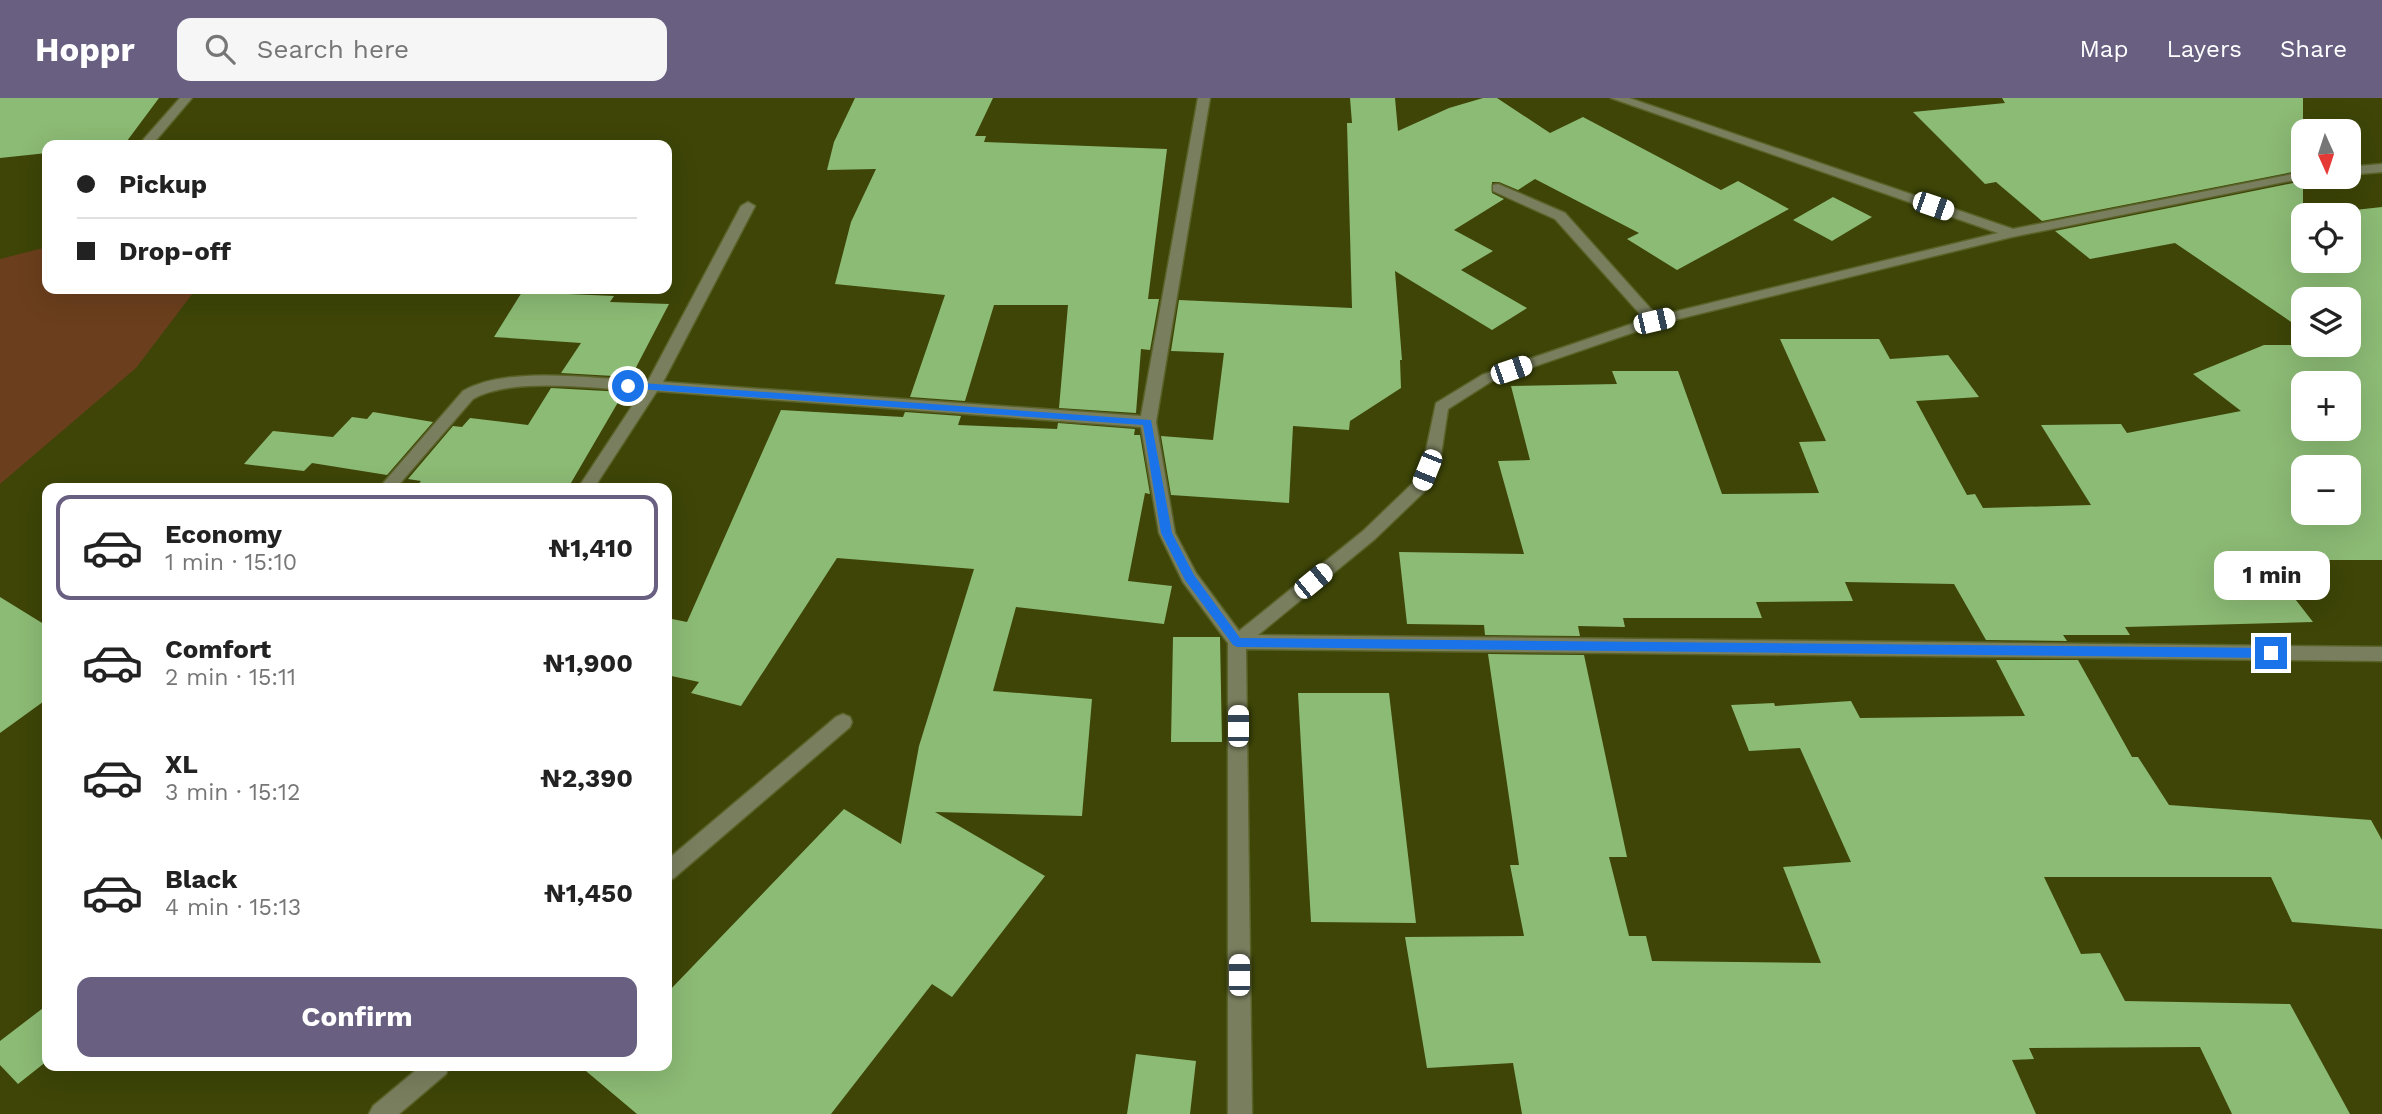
<!DOCTYPE html>
<meta charset="utf-8">
<style>
:root{--surface:#fff;--page:#f6f6f6;--text:#222;--muted:#767676;--line:#e0e0e0;--accent:#685f81}
body{margin:0;font-family:"Work Sans",sans-serif;background:var(--page);color:var(--text);height:100vh;display:flex;flex-direction:column;font-size:26px;white-space:nowrap}
*{box-sizing:border-box;margin:0}
p{font-size:23px;color:var(--muted)}
.icon{flex:none;width:38px;height:38px;fill:none;stroke:currentColor;stroke-width:2;stroke-linecap:round;stroke-linejoin:round}
.map{position:relative;flex:1;overflow:hidden}
.side{position:absolute;left:42px;top:385px;width:630px;height:588px;display:flex;flex-direction:column;background:var(--surface);border-radius:14px;box-shadow:0 7px 28px #0002}
.side>*{flex:none}
.hud{position:absolute;left:42px;top:42px;width:630px;height:154px;border-radius:14px;box-shadow:0 7px 28px #0002;display:grid;align-content:center;height:154px;padding:0 35px;background:var(--surface)}
.needle{width:46px;rotate:177deg}
.tools{position:absolute;left:2291px;top:21px;display:grid;gap:14px}
.tools a{display:grid;place-items:center;width:70px;height:70px;border-radius:14px;background:var(--surface);box-shadow:0 7px 28px #0002;font-size:35px}
.end{position:absolute;width:32px;height:32px;margin:-16px;border:9px solid #1a73e8;background:#fff;box-shadow:0 0 0 4px #fff}
.from{border-radius:50%}
.bubble{position:absolute;height:49px;border-radius:14px;background:var(--surface);box-shadow:0 7px 28px #0002;font-size:23px;font-weight:700;line-height:49px;text-align:center}
.car{position:absolute;width:21px;height:42px;margin:-21px -10px;border-radius:9px;box-shadow:0 0 5px 2px #0007;background:linear-gradient(#fff 24%,#345 0 40%,#fff 0 76%,#345 0 86%,#fff 0)}
.hud b{display:flex;align-items:center;gap:24px;height:66px;font-size:26px}
.hud b+b{border-top:2px solid var(--line)}
.hud i{width:18px;height:18px;background:var(--text)}
ul{padding:12px 0 0;list-style:none}
li{display:flex;align-items:center;gap:21px;height:105px;margin:0 14px 10px;padding:0 21px;border:4px solid transparent;border-radius:14px}
li div{flex:1}
li b{display:block;font-size:26px}
li em{font-style:normal;font-weight:700}
li.current{border-color:var(--accent)}
li>.icon{width:63px;height:63px;stroke-width:1.5}
.primary-button{display:flex;gap:14px;margin-top:auto;padding:14px 35px}
.primary-button a{flex:1;height:80px;border-radius:14px;background:var(--accent);color:#fff;font-size:28px;font-weight:700;line-height:80px;text-align:center}
header{display:flex;align-items:center;gap:42px;box-sizing:border-box;height:98px;padding:0 35px;background:var(--accent);color:#fff}
header strong{font-size:33px}
nav{display:flex;gap:38px;margin-inline-start:auto;font-size:24px}
.search{width:490px;height:63px;background:var(--page);display:flex;align-items:center;gap:18px;box-sizing:border-box;padding:0 24px;border-radius:14px;color:var(--muted);font-size:26px}
.map>svg:first-child{display:block}
.green{fill:#6b3f1d}
.building{fill:#8cbb75;fill-rule:evenodd}
.lines{fill:none;stroke-linecap:round;stroke-linejoin:round}
.lane-casing{stroke:#5b6228;stroke-width:3}
.street-casing{stroke:#5b6228;stroke-width:3}
.lane{fill:#797f5e;fill-rule:evenodd}
.street{fill:#797f5e;fill-rule:evenodd}
.route{fill:#1a73e8}
</style>
<header>
<strong>Hoppr</strong>
<div class="search"><svg class="icon" aria-label="search" viewBox="0 0 24 24"><circle cx="10" cy="10" r="6"/><path d="M15 15l6 6"/></svg>Search here</div>
<nav><a>Map</a><a>Layers</a><a>Share</a></nav>
</header>
<div class="map">
<svg width="2382" height="1016" viewBox="0 0 2382 1016">
<rect width="100%" height="100%" fill="#3e4507"/>
<!-- green -->
<path class="green" d="M47,149V191H196L136,270L0,386V161Z"/>
<!-- building -->
<path class="building" d="M0,0H159L124,47H47V55L0,60Z
M855,0H993L975,38H986L984,44L1167,51L1148,201H1159L1150,252L1141,251L1136,315L1059,310L1068,207H994L965,303L910,299L945,197L835,186L851,124L876,71L827,72L834,44Z
M1350,0H1395L1398,33L1449,10L1483,0H1497L1550,35L1583,19L1721,92L1738,83L1789,111L1677,172L1627,141L1639,135L1535,81L1518,92L1499,84H1492V95L1504,101L1454,132L1493,153L1461,172L1527,210L1492,232L1395,173L1402,262H1400L1401,290L1350,323L1349,332L1293,328L1289,405L1171,397L1161,338L1213,342L1224,255L1171,253L1179,202L1352,210L1347,25H1352Z
M2002,0H2303V72L2042,123L1996,84L1985,86L1913,14L2005,5Z
M2303,83V163H2348V117H2309L2382,109V462H2265L2313,524L2125,529L2130,537H2063L2067,543L1986,542L1954,486L1845,484L1853,503L1756,504L1762,520H1623L1625,529L1578,528L1580,538L1485,537L1484,527L1407,526L1399,454L1524,456L1498,363L1530,362L1511,288L1617,286L1612,273H1678L1722,396L1819,395L1799,344L1826,343L1780,241H1879L1890,261L1948,257L1979,299L1916,303L1967,397L1975,396L1983,410L2091,407L2041,327L2121,326L2127,335L2241,313L2193,276L2264,247H2348V201H2303V232L2175,145L2090,161L2055,133ZM2303,285H2348V331H2303ZM2303,369H2348V415H2303Z
M1833,99L1872,119L1832,143L1793,122Z
M522,194L614,198L610,204L669,206L631,279L561,275L581,245L494,239Z
M551,290L624,294L568,390H415L421,383L408,381L453,328L462,329L470,320L528,327Z
M781,312L903,319L905,314L961,318L958,327L1057,331L1058,325L1135,331L1134,337H1140L1150,396L1145,395L1128,483L1172,488L1164,526L1016,509L993,593L1092,601L1082,718L935,714L1045,778L952,899L932,886L831,1016H637L580,968H667V895L844,711L901,746L919,648L974,471L837,460L741,608L691,595L699,584L667,577V520L687,524Z
M373,314L433,324L387,377L312,365L304,373L244,366L273,333L333,339L352,319L367,321Z
M0,499L47,528V601L0,635Z
M1173,539H1220L1222,644H1171Z
M1488,556L1584,557L1627,759H1609L1629,838H1646L1652,863L1821,865L1783,769L1851,764L1800,650L1749,653L1731,607L1774,605L1775,608L1851,603L1860,620L2025,618L1996,562H2078L2132,659H2138L2169,707L2371,722L2382,742V831L2292,824L2271,779H2044L2081,856L2100,855L2125,903L2290,906L2350,1016H2232L2200,949L2029,950L2034,961L2012,962L2036,1016H1522L1513,965L1427,970L1405,839L1524,838L1510,767H1519Z
M1298,595H1389L1416,825L1311,824Z
M47,907V963L18,986L0,967V943Z
M1136,956L1196,963L1190,1016H1127Z"/>
<g class="lines">
<!-- lane casing -->
<g class="lane-casing">
<path id="lane" d="M1498,86L1565,115L1659,220V226H1649L1555,121L1493,93V87Z
M843,616L850,619L852,624L850,629L674,780L667,783V762L836,619Z
M421,968H449L446,976L399,1016H369L373,1008Z"/>
</g>
<!-- street casing -->
<g class="street-casing">
<path id="street" d="M180,0H192L152,47H142L143,42Z
M1198,0H1210L1156,324L1175,435L1196,475L1239,533L1363,433L1414,384L1425,357L1436,305L1482,277L1649,220L1998,135L1611,0H1629L2013,131L2303,74V79H2309L2012,139L1658,226L1492,283L1448,311L1441,357L1427,391L1375,441L1258,537L2382,549V563L1246,551L1252,1016H1228V545L1183,484L1159,435L1141,329L657,293L594,390H578L642,293C596,291 513,278 473,301L396,390H379L463,293C509,267 595,281 648,283L741,108L748,104L755,108L663,284L1141,318Z
M2382,66V74L2348,77V69Z"/>
</g>
<!-- lane -->
<use href="#lane" class="lane"/>
<!-- street -->
<use href="#street" class="street"/>
</g>
<!-- route -->
<path class="route" d="M628,284L1151,322L1172,435L1194,477L1240,540L2271,550L2277,555L2271,560L1237,549L1233,547L1185,482L1161,435L1143,327L625,290V285Z"/>
</svg>
<div class="tools">
<a><svg class="needle" viewBox="-14 -14 28 28"><path d="M0-13l5 13h-10z" fill="#e53935"/><path d="M0 13l5-13h-10z" fill="#767676"/></svg></a>
<a><svg class="icon" aria-label="locate" viewBox="0 0 24 24"><circle cx="12" cy="12" r="6"/><path d="M12 2v4M12 18v4M2 12h4M18 12h4"/></svg></a>
<a><svg class="icon" aria-label="layers" viewBox="0 0 24 24"><path d="M12 4l9 5-9 5-9-5zM3 14l9 5 9-5"/></svg></a>
<a>+</a>
<a>−</a>
</div>
<i class="end from" style="left:628px;top:288px"></i>
<i class="end" style="left:2271px;top:555px"></i>
<div class="bubble" style="left:2214px;top:453px;width:116px">1 min</div>
<i class="car" style="left:1933px;top:108px;rotate:109deg"></i>
<i class="car" style="left:1654px;top:223px;rotate:77deg"></i>
<i class="car" style="left:1511px;top:272px;rotate:71deg"></i>
<i class="car" style="left:1427px;top:372px;rotate:202deg"></i>
<i class="car" style="left:1313px;top:483px;rotate:51deg"></i>
<i class="car" style="left:1238px;top:628px;rotate:0deg"></i>
<i class="car" style="left:1239px;top:877px;rotate:0deg"></i>
<div class="hud">
<b><i class="from"></i>Pickup</b>
<b><i></i>Drop-off</b>
</div>
<section class="side">
<ul>
<li class="current"><svg class="icon" aria-label="car" viewBox="0 0 24 24"><path d="M5 17H2v-5l4-1 3-4h7l3 4 3 1v5h-3M9 17h6M6 11h13"/><circle cx="7" cy="17" r="2"/><circle cx="17" cy="17" r="2"/></svg><div><b>Economy</b><p>1 min · 15:10</p></div><em>₦1,410</em></li>
<li><svg class="icon" aria-label="car" viewBox="0 0 24 24"><path d="M5 17H2v-5l4-1 3-4h7l3 4 3 1v5h-3M9 17h6M6 11h13"/><circle cx="7" cy="17" r="2"/><circle cx="17" cy="17" r="2"/></svg><div><b>Comfort</b><p>2 min · 15:11</p></div><em>₦1,900</em></li>
<li><svg class="icon" aria-label="car" viewBox="0 0 24 24"><path d="M5 17H2v-5l4-1 3-4h7l3 4 3 1v5h-3M9 17h6M6 11h13"/><circle cx="7" cy="17" r="2"/><circle cx="17" cy="17" r="2"/></svg><div><b>XL</b><p>3 min · 15:12</p></div><em>₦2,390</em></li>
<li><svg class="icon" aria-label="car" viewBox="0 0 24 24"><path d="M5 17H2v-5l4-1 3-4h7l3 4 3 1v5h-3M9 17h6M6 11h13"/><circle cx="7" cy="17" r="2"/><circle cx="17" cy="17" r="2"/></svg><div><b>Black</b><p>4 min · 15:13</p></div><em>₦1,450</em></li>
</ul>
<div class="primary-button"><a>Confirm</a></div>
</section>
</div>
